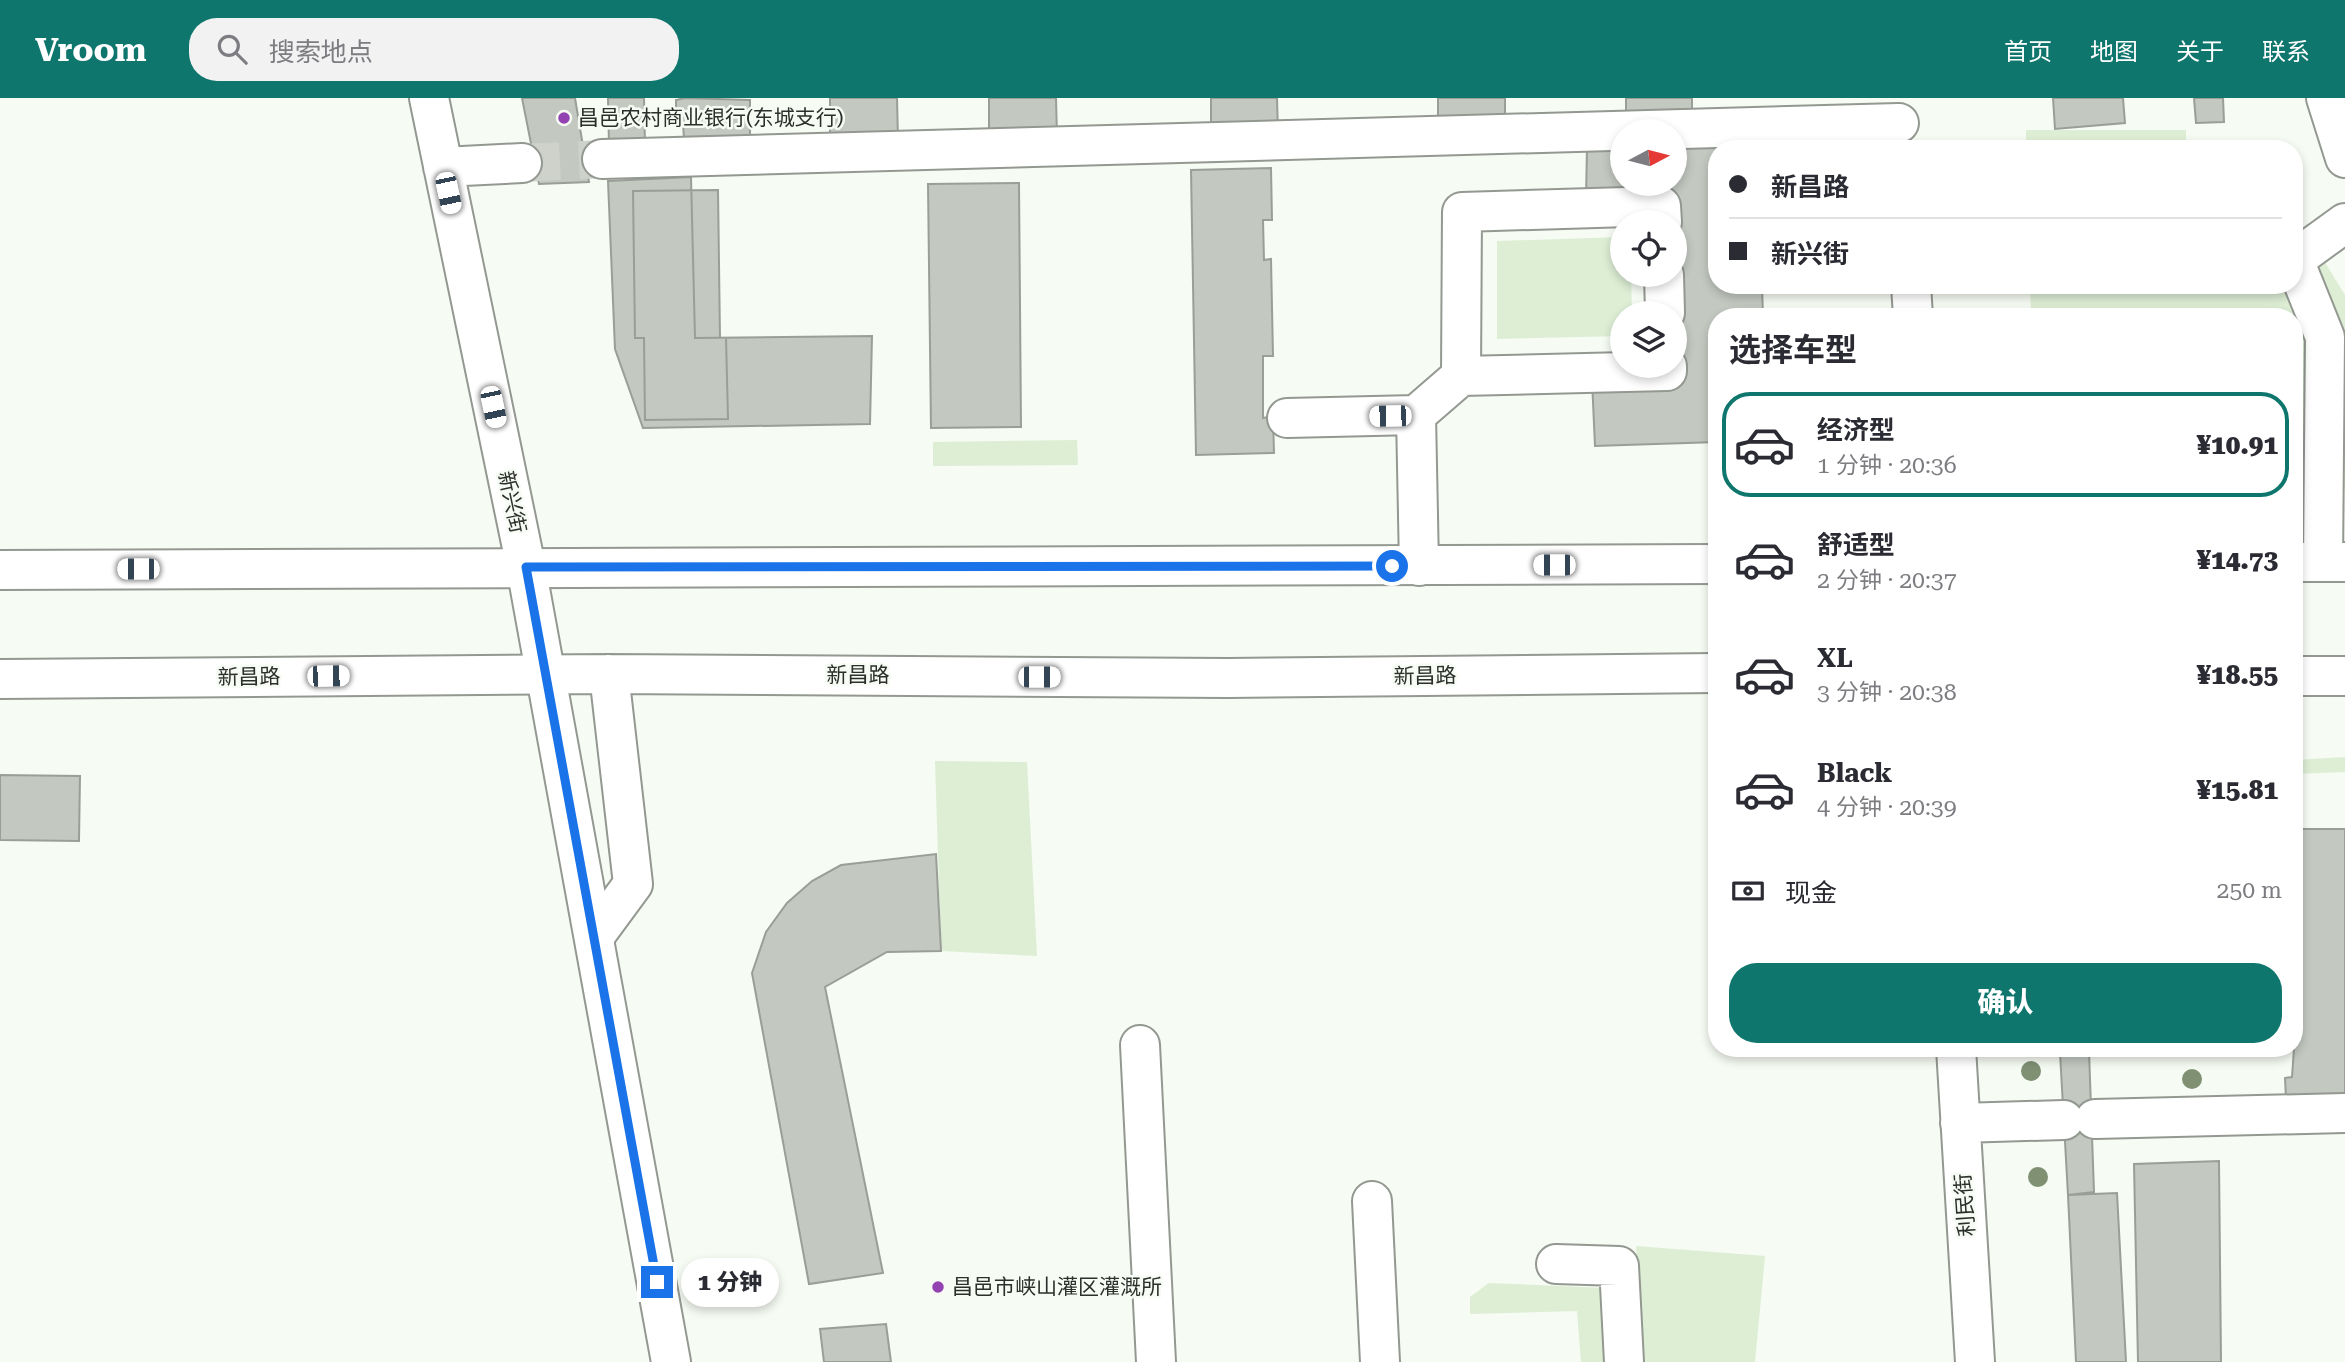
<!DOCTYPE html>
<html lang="zh">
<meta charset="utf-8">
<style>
:root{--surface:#fff;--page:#f2f2f3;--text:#2b2b33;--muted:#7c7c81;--line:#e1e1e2;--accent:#0f766e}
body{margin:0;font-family:"Roboto Serif","Noto Sans SC",serif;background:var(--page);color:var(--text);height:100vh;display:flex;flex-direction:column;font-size:26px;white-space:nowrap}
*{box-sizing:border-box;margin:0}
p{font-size:23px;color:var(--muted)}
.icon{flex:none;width:38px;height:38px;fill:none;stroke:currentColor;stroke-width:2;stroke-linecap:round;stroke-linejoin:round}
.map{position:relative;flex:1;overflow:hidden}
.details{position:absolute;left:1708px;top:210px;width:595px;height:749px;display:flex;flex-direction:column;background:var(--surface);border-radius:28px;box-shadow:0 4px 10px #0003}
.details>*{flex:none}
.banner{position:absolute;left:1708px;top:42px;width:595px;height:154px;border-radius:28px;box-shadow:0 4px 10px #0003;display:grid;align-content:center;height:154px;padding:0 21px;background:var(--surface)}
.needle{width:46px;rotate:83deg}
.controls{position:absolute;left:1610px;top:21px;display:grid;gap:14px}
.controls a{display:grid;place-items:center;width:77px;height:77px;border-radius:50%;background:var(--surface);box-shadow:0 4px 10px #0003;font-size:35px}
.end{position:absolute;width:32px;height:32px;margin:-16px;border:9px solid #1a73e8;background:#fff;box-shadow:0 0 0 4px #fff}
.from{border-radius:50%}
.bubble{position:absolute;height:49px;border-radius:24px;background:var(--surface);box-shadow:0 4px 10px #0003;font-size:23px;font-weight:800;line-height:49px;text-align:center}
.car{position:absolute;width:21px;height:42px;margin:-21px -10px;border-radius:9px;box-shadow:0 0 5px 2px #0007;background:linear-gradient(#fff 24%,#345 0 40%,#fff 0 76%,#345 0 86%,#fff 0)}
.banner b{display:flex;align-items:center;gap:24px;height:66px;font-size:26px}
.banner b+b{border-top:2px solid var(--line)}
.banner i{width:18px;height:18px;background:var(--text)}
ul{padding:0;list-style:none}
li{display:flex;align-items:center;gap:21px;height:105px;margin:0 14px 10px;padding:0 7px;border:4px solid transparent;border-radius:28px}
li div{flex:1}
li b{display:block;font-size:26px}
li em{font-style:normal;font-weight:800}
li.active{border-color:var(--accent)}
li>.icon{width:63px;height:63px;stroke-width:1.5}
h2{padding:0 21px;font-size:32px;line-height:84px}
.pay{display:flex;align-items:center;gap:18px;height:77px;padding:0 21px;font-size:26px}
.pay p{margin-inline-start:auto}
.action{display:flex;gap:14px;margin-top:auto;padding:14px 21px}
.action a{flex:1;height:80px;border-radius:28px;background:var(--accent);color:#fff;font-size:28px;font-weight:800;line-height:80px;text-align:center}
header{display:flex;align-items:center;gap:42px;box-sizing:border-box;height:98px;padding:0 35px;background:var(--accent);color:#fff}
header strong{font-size:33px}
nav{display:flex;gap:38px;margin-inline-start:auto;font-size:24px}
.search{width:490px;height:63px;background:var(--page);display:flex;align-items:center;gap:18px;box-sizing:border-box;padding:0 24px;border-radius:28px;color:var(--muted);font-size:26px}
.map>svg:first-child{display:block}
.green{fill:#ddeed5}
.building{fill:#c3c8c1;stroke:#999e97;stroke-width:2}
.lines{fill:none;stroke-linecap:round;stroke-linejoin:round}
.minor-tunnel{stroke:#ced2cb;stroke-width:38;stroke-dasharray:38 19;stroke-linecap:butt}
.minor-casing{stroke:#939891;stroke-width:42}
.major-casing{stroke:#939891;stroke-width:42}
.minor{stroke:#fff;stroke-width:38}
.major{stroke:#fff;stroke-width:38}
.tree{fill:#7f9073}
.route{stroke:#1a73e8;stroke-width:9}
.poi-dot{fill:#9342b2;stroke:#f6fbf3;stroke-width:2.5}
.labels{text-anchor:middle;stroke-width:5;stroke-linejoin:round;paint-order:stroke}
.poi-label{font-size:21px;fill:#2d2f2c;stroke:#f6fbf3;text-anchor:start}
.street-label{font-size:21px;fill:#2d2f2c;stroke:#f6fbf3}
</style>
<header>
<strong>Vroom</strong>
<div class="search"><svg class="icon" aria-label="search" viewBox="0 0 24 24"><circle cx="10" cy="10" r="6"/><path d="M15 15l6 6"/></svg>搜索地点</div>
<nav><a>首页</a><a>地图</a><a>关于</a><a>联系</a></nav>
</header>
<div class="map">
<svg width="2345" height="1264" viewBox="0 0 2345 1264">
<rect width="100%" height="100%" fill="#f6fbf3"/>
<!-- green -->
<path class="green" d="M2026,32H2186V51H2026Z
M2294,114L2345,197V391L2294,392V219H2031L2030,187H2294Z
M1622,139V177H1631L1632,215H1622V238L1497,241V143Z
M1077,342L1078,367L933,368V344Z
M2345,659V674L2294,676V662Z
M935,663L1027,664L1037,858L941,853Z
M1636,1148L1765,1158L1755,1264H1644Z
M1489,1185L1605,1190L1610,1264H1581L1577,1213L1470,1216V1199Z"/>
<!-- building -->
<path class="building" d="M522,0H575L589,84L539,86Z
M608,0H644L645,47L609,48Z
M685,0L750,2V40L684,41L683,25H676V2Z
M830,0H897L898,42L830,43Z
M989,0H1056L1057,38L989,39Z
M1211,0H1277L1278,35H1211Z
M1438,0H1505V29L1438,30Z
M1626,0H1692V23L1626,24Z
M2053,0H2123L2125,25L2055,31Z
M2194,0H2223L2224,24L2196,25Z
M1754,44L1755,51H1717V187H1762L1763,219H1717V344L1595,348L1592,282L1680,283L1678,102L1586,101L1587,49L1622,48V86H1675V47Z
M1271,70L1272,122H1263L1264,162L1271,161L1273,258H1263V320L1273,318L1274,355L1196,357L1191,72Z
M691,79L695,240L872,238L870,326L643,330L615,251L608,83Z
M1019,85L1021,329L931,330L928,86Z
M718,92L720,240H726L728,321L645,322L644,240H635L633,93Z
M0,677L80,678L79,743L0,742Z
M2294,731H2345V1002L2286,1001L2285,980L2292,979L2294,950Z
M936,756L941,853L887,854L825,889L883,1175L809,1186L752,875L766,834L787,805L812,783L841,767Z
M2089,953L2094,1094L2068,1097L2060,955Z
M2219,1063L2221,1264H2138L2134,1066Z
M2117,1095L2126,1264H2076L2068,1097Z
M886,1226L891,1264H824L820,1231Z"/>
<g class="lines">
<!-- minor-tunnel -->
<path class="minor-tunnel" d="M522,65L602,61"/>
<!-- minor casing -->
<g class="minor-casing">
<path id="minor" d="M429,0L526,469L671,1264
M2326,0L2345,60
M602,61L1899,25
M443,69L522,65
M2294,162L2325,239L2323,464
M2294,162L2345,125
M1664,177L1665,215
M1911,187L1913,219
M1461,278L1462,114L1661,108L1662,124
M1416,317L1419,468
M1287,320L1416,317L1461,278L1667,273V268
M1140,947L1156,1264
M1956,950L1975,1264
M2095,1021L2345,1015
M1960,1025L2064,1022
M1372,1103L1380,1264
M1556,1166L1619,1168L1624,1264"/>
</g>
<!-- major casing -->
<g class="major-casing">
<path id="major" d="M2294,464H2345
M0,472L1717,466
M2294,578H2345
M0,581L609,576L1228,580L1717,575
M594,839L633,786L609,576"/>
</g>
<!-- minor -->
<use href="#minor" class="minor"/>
<!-- major -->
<use href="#major" class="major"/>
</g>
<!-- trees -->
<g class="tree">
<circle cx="2031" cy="973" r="10"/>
<circle cx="2192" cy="981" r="10"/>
<circle cx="2038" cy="1079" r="10"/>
</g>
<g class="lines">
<!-- route -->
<path class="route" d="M657,1184L526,469L1392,468"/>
</g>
<!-- markers -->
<g class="poi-dot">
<circle cx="564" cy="20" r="7"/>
<circle cx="938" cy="1189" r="7"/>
</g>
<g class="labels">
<!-- poi labels -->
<g class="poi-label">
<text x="578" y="27">昌邑农村商业银行(东城支行)</text>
<text x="952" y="1196">昌邑市峡山灌区灌溉所</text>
</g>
<!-- street labels -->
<g class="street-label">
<text transform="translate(512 404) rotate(78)" y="7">新兴街</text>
<text x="858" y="584">新昌路</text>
<text transform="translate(1425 578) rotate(-1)" y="7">新昌路</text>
<text transform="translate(249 579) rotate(-1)" y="7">新昌路</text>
<text transform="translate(1965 1107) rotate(-94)" y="7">利民街</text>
</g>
</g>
</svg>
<div class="controls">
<a><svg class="needle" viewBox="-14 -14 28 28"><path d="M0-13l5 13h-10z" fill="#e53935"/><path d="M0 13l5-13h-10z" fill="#7c7c81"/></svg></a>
<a><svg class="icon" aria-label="locate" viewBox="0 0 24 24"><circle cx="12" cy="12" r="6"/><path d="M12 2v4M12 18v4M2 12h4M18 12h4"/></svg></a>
<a><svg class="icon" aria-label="layers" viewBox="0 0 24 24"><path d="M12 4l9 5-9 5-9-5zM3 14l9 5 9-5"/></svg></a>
</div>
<i class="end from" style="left:1392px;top:468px"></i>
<i class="end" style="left:657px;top:1184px"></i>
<div class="bubble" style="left:681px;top:1160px;width:98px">1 分钟</div>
<i class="car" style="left:448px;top:95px;rotate:168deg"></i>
<i class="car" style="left:493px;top:309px;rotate:168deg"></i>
<i class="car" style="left:1390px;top:318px;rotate:269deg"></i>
<i class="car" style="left:1554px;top:467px;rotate:270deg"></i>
<i class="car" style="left:138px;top:471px;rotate:270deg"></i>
<i class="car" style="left:328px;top:578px;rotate:89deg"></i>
<i class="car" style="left:1039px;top:579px;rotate:90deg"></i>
<div class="banner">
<b><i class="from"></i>新昌路</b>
<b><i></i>新兴街</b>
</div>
<section class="details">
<h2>选择车型</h2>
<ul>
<li class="active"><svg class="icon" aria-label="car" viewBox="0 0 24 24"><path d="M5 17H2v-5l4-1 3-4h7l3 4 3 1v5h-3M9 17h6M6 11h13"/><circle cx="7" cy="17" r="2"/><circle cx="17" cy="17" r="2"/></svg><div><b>经济型</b><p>1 分钟 · 20:36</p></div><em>¥10.91</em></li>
<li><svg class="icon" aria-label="car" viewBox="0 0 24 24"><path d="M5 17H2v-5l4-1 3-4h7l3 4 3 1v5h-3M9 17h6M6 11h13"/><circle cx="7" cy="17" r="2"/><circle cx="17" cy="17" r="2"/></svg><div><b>舒适型</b><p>2 分钟 · 20:37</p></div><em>¥14.73</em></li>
<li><svg class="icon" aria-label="car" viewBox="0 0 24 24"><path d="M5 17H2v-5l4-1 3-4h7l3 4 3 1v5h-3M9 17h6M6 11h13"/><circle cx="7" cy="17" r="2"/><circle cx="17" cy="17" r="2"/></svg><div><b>XL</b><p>3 分钟 · 20:38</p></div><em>¥18.55</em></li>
<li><svg class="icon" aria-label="car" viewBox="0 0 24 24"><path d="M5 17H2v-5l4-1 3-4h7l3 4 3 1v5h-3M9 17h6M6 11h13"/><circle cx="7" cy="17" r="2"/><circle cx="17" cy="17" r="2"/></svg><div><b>Black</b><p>4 分钟 · 20:39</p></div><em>¥15.81</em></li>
</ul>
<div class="pay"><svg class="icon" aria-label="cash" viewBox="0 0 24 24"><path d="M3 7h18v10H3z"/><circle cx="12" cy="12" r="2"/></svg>现金<p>250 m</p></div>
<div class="action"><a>确认</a></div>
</section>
</div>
